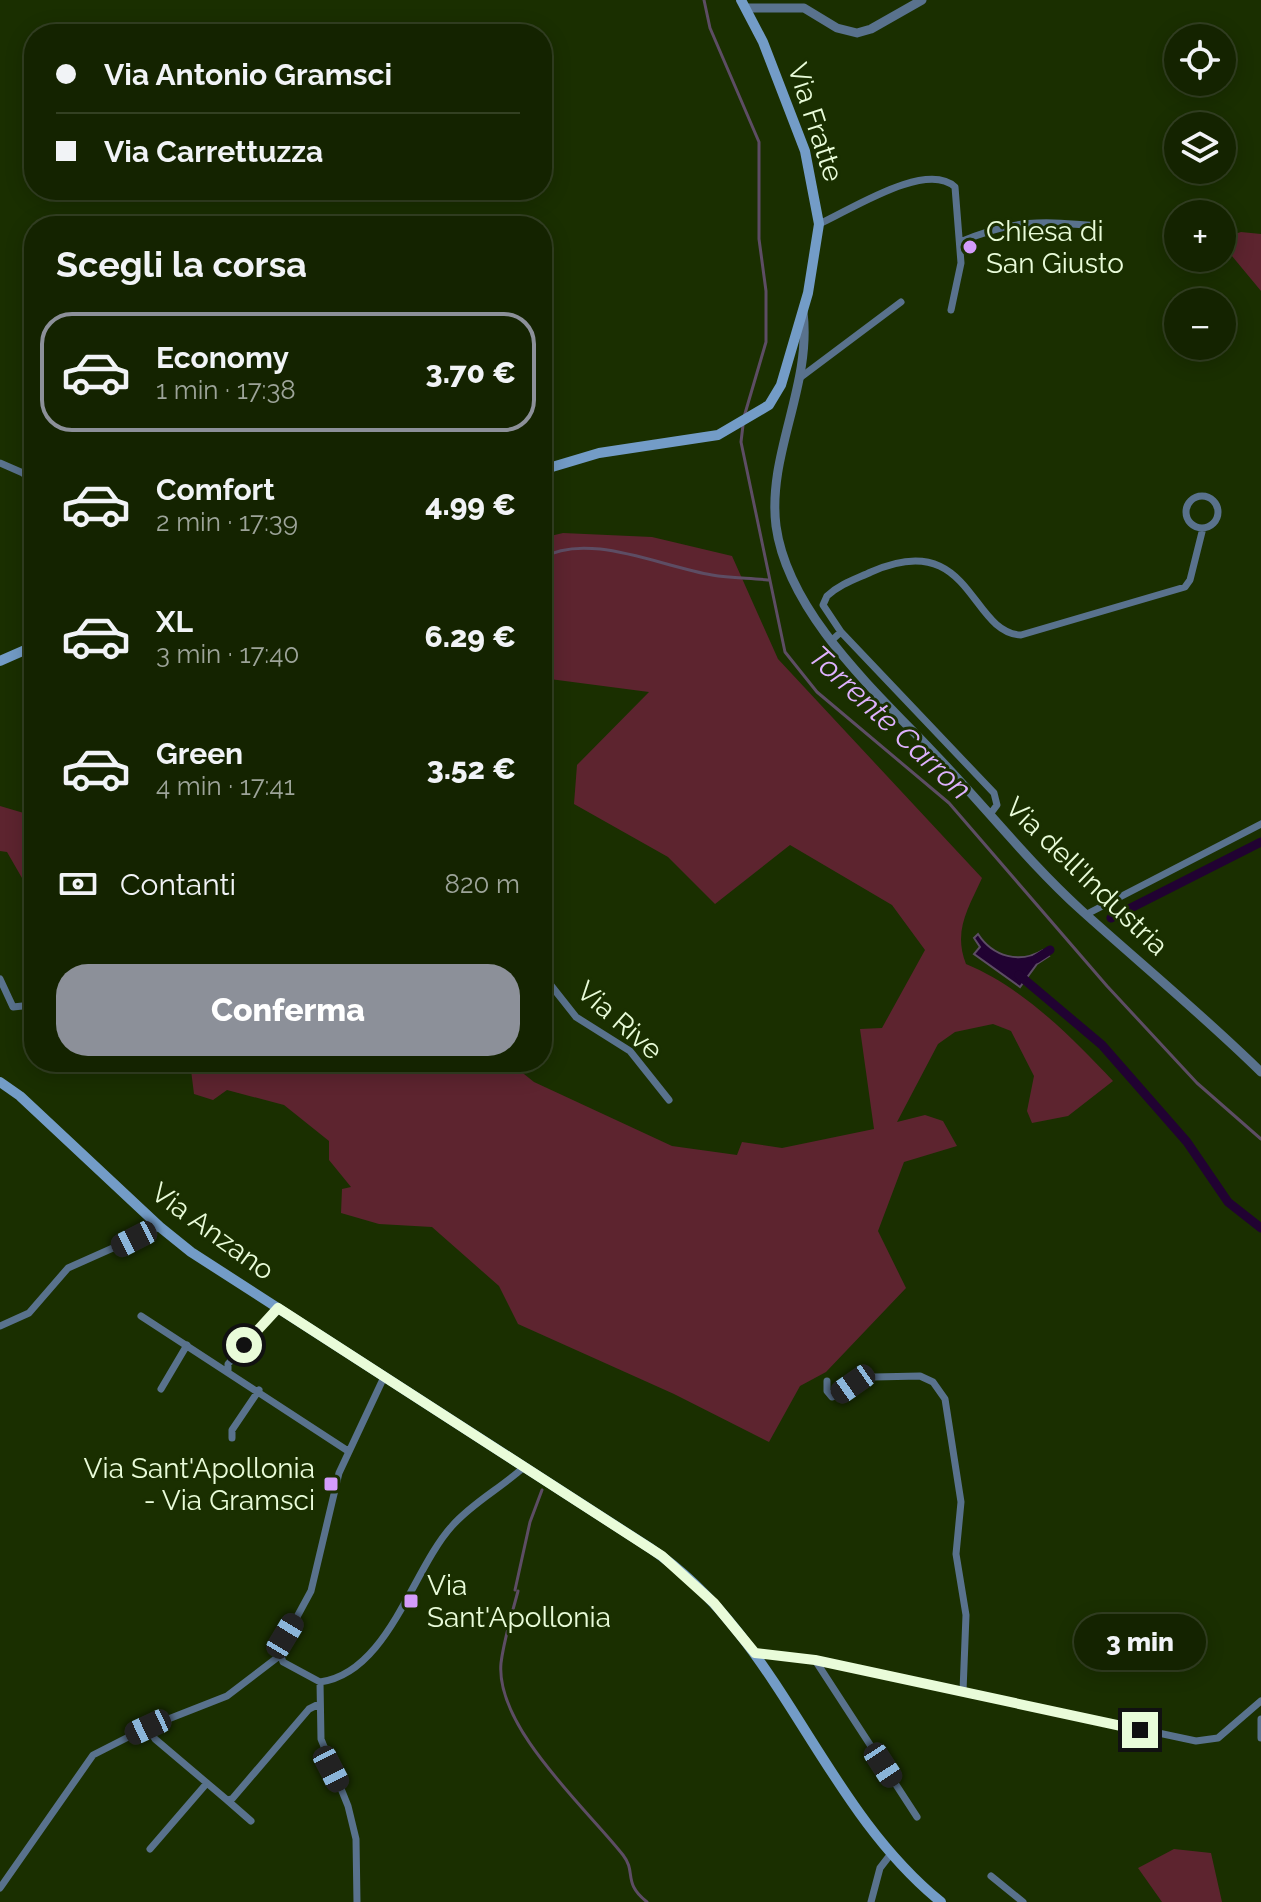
<!DOCTYPE html>
<html lang="it">
<meta charset="utf-8">
<style>
:root{--surface:#142300;--page:#212f0f;--text:#f1f3f6;--muted:#9da499;--line:#334022;--accent:#8c9099}
body{margin:0;font-family:Raleway,sans-serif;background:var(--page);color:var(--text);height:100vh;display:flex;flex-direction:column;font-size:30px;white-space:nowrap}
*{box-sizing:border-box;margin:0}
p{font-size:26px;color:var(--muted)}
.icon{flex:none;width:44px;height:44px;fill:none;stroke:currentColor;stroke-width:2;stroke-linecap:round;stroke-linejoin:round}
.map{position:relative;flex:1;overflow:hidden}
.panel{position:absolute;left:24px;top:216px;width:528px;height:856px;display:flex;flex-direction:column;background:var(--surface);border-radius:32px;box-shadow:0 4px 20px #0003,0 0 0 2px var(--line)}
.panel>*{flex:none}
.banner{position:absolute;left:24px;top:24px;width:528px;height:176px;border-radius:32px;box-shadow:0 4px 20px #0003,0 0 0 2px var(--line);display:grid;align-content:center;height:176px;padding:0 32px;background:var(--surface)}
.controls{position:absolute;left:1164px;top:24px;display:grid;gap:16px}
.controls a{display:grid;place-items:center;width:72px;height:72px;border-radius:50%;background:var(--surface);box-shadow:0 4px 20px #0003,0 0 0 2px var(--line);font-size:40px}
.end{position:absolute;width:36px;height:36px;margin:-18px;border:10px solid #e9fcd9;background:#111;box-shadow:0 0 0 4px #111}
.from{border-radius:50%}
.bubble{position:absolute;height:56px;border-radius:28px;background:var(--surface);box-shadow:0 4px 20px #0003,0 0 0 2px var(--line);font-size:26px;font-weight:800;line-height:56px;text-align:center}
.car{position:absolute;width:24px;height:48px;margin:-24px -12px;border-radius:10px;box-shadow:0 0 6px 2px #0007;background:linear-gradient(#222 24%,#8ab4d8 0 40%,#222 0 76%,#8ab4d8 0 86%,#222 0)}
.banner b{display:flex;align-items:center;gap:28px;height:76px;font-size:30px}
.banner b+b{border-top:2px solid var(--line)}
.banner i{width:20px;height:20px;background:var(--text)}
ul{padding:0;list-style:none}
li{display:flex;align-items:center;gap:24px;height:120px;margin:0 16px 12px;padding:0 16px;border:4px solid transparent;border-radius:32px}
li div{flex:1}
li b{display:block;font-size:30px}
li em{font-style:normal;font-weight:800}
li.selected{border-color:var(--accent)}
li>.icon{width:72px;height:72px;stroke-width:1.5}
h2{padding:0 32px;font-size:36px;line-height:96px}
.pay{display:flex;align-items:center;gap:20px;height:88px;padding:0 32px;font-size:30px}
.pay p{margin-inline-start:auto}
.cta{display:flex;gap:16px;margin-top:auto;padding:16px 32px}
.cta a{flex:1;height:92px;border-radius:32px;background:var(--accent);color:#fff;font-size:32px;font-weight:800;line-height:92px;text-align:center}
.map>svg:first-child{display:block}
.green{fill:#5d242f}
.water{fill:#210232;stroke:#5d4d64;stroke-width:2}
.lines{fill:none;stroke-linecap:round;stroke-linejoin:round}
.stream{stroke:#5d4d64;stroke-width:3}
.canal{stroke:#210232;stroke-width:9}
.minor{stroke:#59728d;stroke-width:7}
.tertiary{stroke:#59728d;stroke-width:9}
.secondary{stroke:#739cc7;stroke-width:10}
.route{stroke:#e9fcd9;stroke-width:10}
.poi-dot{fill:#d49cfb;stroke:#1a2f00;stroke-width:3}
.labels{text-anchor:middle;stroke-width:6;stroke-linejoin:round;paint-order:stroke}
.street-label{font-size:28px;fill:#e9fcd9;stroke:#1a2f00}
.poi-label{font-size:28px;fill:#e9fcd9;stroke:#1a2f00;text-anchor:start}
.water-label{font-size:30px;font-style:italic;fill:#deb1fe;stroke:#1a2f00}
</style>
<div class="map">
<svg width="1261" height="1902" viewBox="0 0 1261 1902">
<rect width="100%" height="100%" fill="#1a2f00"/>
<!-- green -->
<path class="green" d="M1241,232L1261,234V291L1222,244V238Z
M563,533L652,537L732,556L778,659L982,878C968,909 953,931 966,964C1022,987 1072,1037 1113,1081L1068,1116L1032,1123L1027,1111L1034,1076L1011,1031L993,1024L955,1032L938,1044L897,1122L925,1115L943,1121L957,1146L904,1162L878,1231L906,1288L826,1372L800,1386L769,1442L674,1394L518,1324L499,1286L432,1227L379,1224L341,1213L342,1189L351,1187L329,1160V1141L284,1105L227,1090L213,1100L194,1094L190,1062H509L534,1082L672,1146L737,1155L742,1142L782,1148L874,1129L860,1029L882,1028L925,950L892,905L790,845L715,904L668,857L574,804L577,765L649,692L542,678V538Z
M0,806L34,816V893L24,891L22,878L7,852L0,851Z
M1174,1849L1211,1853L1222,1902H1162L1138,1868Z"/>
<!-- water -->
<path class="water" d="M978,934C993,957 1020,964 1043,950L1049,956L1037,964L1020,987L974,954L980,947L974,938Z"/>
<g class="lines">
<!-- stream -->
<path class="stream" d="M704,0L710,28L759,142V239L766,291V342L744,417
M743,425L741,442L785,652L817,692L949,803L1107,986L1197,1083L1261,1139
M542,558C588,531 662,567 712,575C730,578 749,578 768,580
M515,1590L530,1522L542,1490
M518,1591C512,1614 504,1639 501,1663C495,1727 587,1809 623,1855C637,1873 622,1882 647,1902"/>
<!-- canal -->
<path class="canal" d="M1111,918L1261,842
M1036,959L1050,950
M1019,975L1102,1045L1187,1142L1228,1202L1261,1228"/>
<!-- minor -->
<path class="minor" d="M819,224C849,211 926,160 955,187L961,263L951,310
M960,242C1014,219 1042,221 1099,226
M801,377L901,302
M0,463L23,473L34,484
M1186 512a16 16 0 1 1 32 0a16 16 0 1 1-32 0Z
M841,632L994,793L997,805L991,813
M832,640L841,632L823,605L827,596C840,584 856,579 871,572C972,527 969,633 1021,635L1185,587L1190,580L1203,528
M1087,914L1261,824
M542,974L576,1017L630,1051L669,1100
M0,979L13,1007L32,1005L34,998
M141,1316L348,1451
M0,1326L29,1313L68,1268L160,1227
M228,1371V1364L278,1308
M384,1377L339,1473L311,1591L279,1650L283,1662L320,1682C388,1673 412,1570 452,1526C472,1503 501,1488 524,1467
M827,1381V1391L832,1397L874,1377L920,1376L933,1382L945,1399L961,1502L956,1554L966,1615L963,1691
M161,1389L187,1345
M232,1438V1430L259,1390
M755,1653L815,1660L1196,1741L1218,1738L1261,1701
M815,1660L917,1817
M320,1682L321,1739L348,1806L356,1839L357,1902
M1261,1719V1738
M148,1727L155,1739L227,1800L232,1799L309,1709L319,1704
M227,1800L251,1821
M150,1849L207,1783
M991,1876L1023,1902
M0,1888L93,1755L148,1727L227,1696L278,1657
M871,1902L880,1868L890,1855"/>
<!-- tertiary -->
<path class="tertiary" d="M746,8H804L837,28L857,33L871,29L922,0
M803,312C812,386 767,454 776,526C788,613 875,691 932,751C982,803 1028,862 1081,910C1141,964 1203,1015 1261,1072"/>
<!-- secondary -->
<path class="secondary" d="M542,470L599,453L718,435L769,405L781,385L808,293L819,224L805,151L763,42L741,0
M0,661L34,646
M0,1082L20,1096L160,1227L191,1252L650,1548C782,1637 819,1803 941,1902"/>
</g>
<g class="lines">
<!-- route -->
<path class="route" d="M244,1345L278,1308L662,1556L714,1603L755,1653L815,1660L1140,1730"/>
</g>
<!-- markers -->
<g class="poi-dot">
<circle cx="970" cy="247" r="8"/>
<rect x="323" y="1476" width="16" height="16" rx="4"/>
<rect x="403" y="1593" width="16" height="16" rx="4"/>
</g>
<g class="labels">
<!-- street labels -->
<g class="street-label">
<text transform="translate(816 122) rotate(72)" y="10">Via Fratte</text>
<text transform="translate(1087 876) rotate(44)" y="10">Via dell'Industria</text>
<text transform="translate(620 1020) rotate(41)" y="10">Via Rive</text>
<text transform="translate(213 1231) rotate(36)" y="10">Via Anzano</text>
</g>
<!-- poi labels -->
<g class="poi-label">
<text x="986" y="241">Chiesa di<tspan x="986" dy="32">San Giusto</tspan></text>
<text x="315" y="1478" text-anchor="end">Via Sant'Apollonia<tspan x="315" dy="32">- Via Gramsci</tspan></text>
<text x="427" y="1595">Via<tspan x="427" dy="32">Sant'Apollonia</tspan></text>
</g>
<!-- water labels -->
<g class="water-label">
<text transform="translate(890 723) rotate(43)" y="10">Torrente Carron</text>
</g>
</g>
</svg>
<div class="controls">
<a><svg class="icon" aria-label="locate" viewBox="0 0 24 24"><circle cx="12" cy="12" r="6"/><path d="M12 2v4M12 18v4M2 12h4M18 12h4"/></svg></a>
<a><svg class="icon" aria-label="layers" viewBox="0 0 24 24"><path d="M12 4l9 5-9 5-9-5zM3 14l9 5 9-5"/></svg></a>
<a>+</a>
<a>−</a>
</div>
<i class="end from" style="left:244px;top:1345px"></i>
<i class="end" style="left:1140px;top:1730px"></i>
<div class="bubble" style="left:1074px;top:1614px;width:132px">3 min</div>
<i class="car" style="left:134px;top:1239px;rotate:243deg"></i>
<i class="car" style="left:853px;top:1384px;rotate:235deg"></i>
<i class="car" style="left:285px;top:1636px;rotate:31deg"></i>
<i class="car" style="left:148px;top:1727px;rotate:245deg"></i>
<i class="car" style="left:883px;top:1765px;rotate:147deg"></i>
<i class="car" style="left:331px;top:1769px;rotate:153deg"></i>
<div class="banner">
<b><i class="from"></i>Via Antonio Gramsci</b>
<b><i></i>Via Carrettuzza</b>
</div>
<section class="panel">
<h2>Scegli la corsa</h2>
<ul>
<li class="selected"><svg class="icon" aria-label="car" viewBox="0 0 24 24"><path d="M5 17H2v-5l4-1 3-4h7l3 4 3 1v5h-3M9 17h6M6 11h13"/><circle cx="7" cy="17" r="2"/><circle cx="17" cy="17" r="2"/></svg><div><b>Economy</b><p>1 min · 17:38</p></div><em>3.70 €</em></li>
<li><svg class="icon" aria-label="car" viewBox="0 0 24 24"><path d="M5 17H2v-5l4-1 3-4h7l3 4 3 1v5h-3M9 17h6M6 11h13"/><circle cx="7" cy="17" r="2"/><circle cx="17" cy="17" r="2"/></svg><div><b>Comfort</b><p>2 min · 17:39</p></div><em>4.99 €</em></li>
<li><svg class="icon" aria-label="car" viewBox="0 0 24 24"><path d="M5 17H2v-5l4-1 3-4h7l3 4 3 1v5h-3M9 17h6M6 11h13"/><circle cx="7" cy="17" r="2"/><circle cx="17" cy="17" r="2"/></svg><div><b>XL</b><p>3 min · 17:40</p></div><em>6.29 €</em></li>
<li><svg class="icon" aria-label="car" viewBox="0 0 24 24"><path d="M5 17H2v-5l4-1 3-4h7l3 4 3 1v5h-3M9 17h6M6 11h13"/><circle cx="7" cy="17" r="2"/><circle cx="17" cy="17" r="2"/></svg><div><b>Green</b><p>4 min · 17:41</p></div><em>3.52 €</em></li>
</ul>
<div class="pay"><svg class="icon" aria-label="cash" viewBox="0 0 24 24"><path d="M3 7h18v10H3z"/><circle cx="12" cy="12" r="2"/></svg>Contanti<p>820 m</p></div>
<div class="cta"><a>Conferma</a></div>
</section>
</div>
